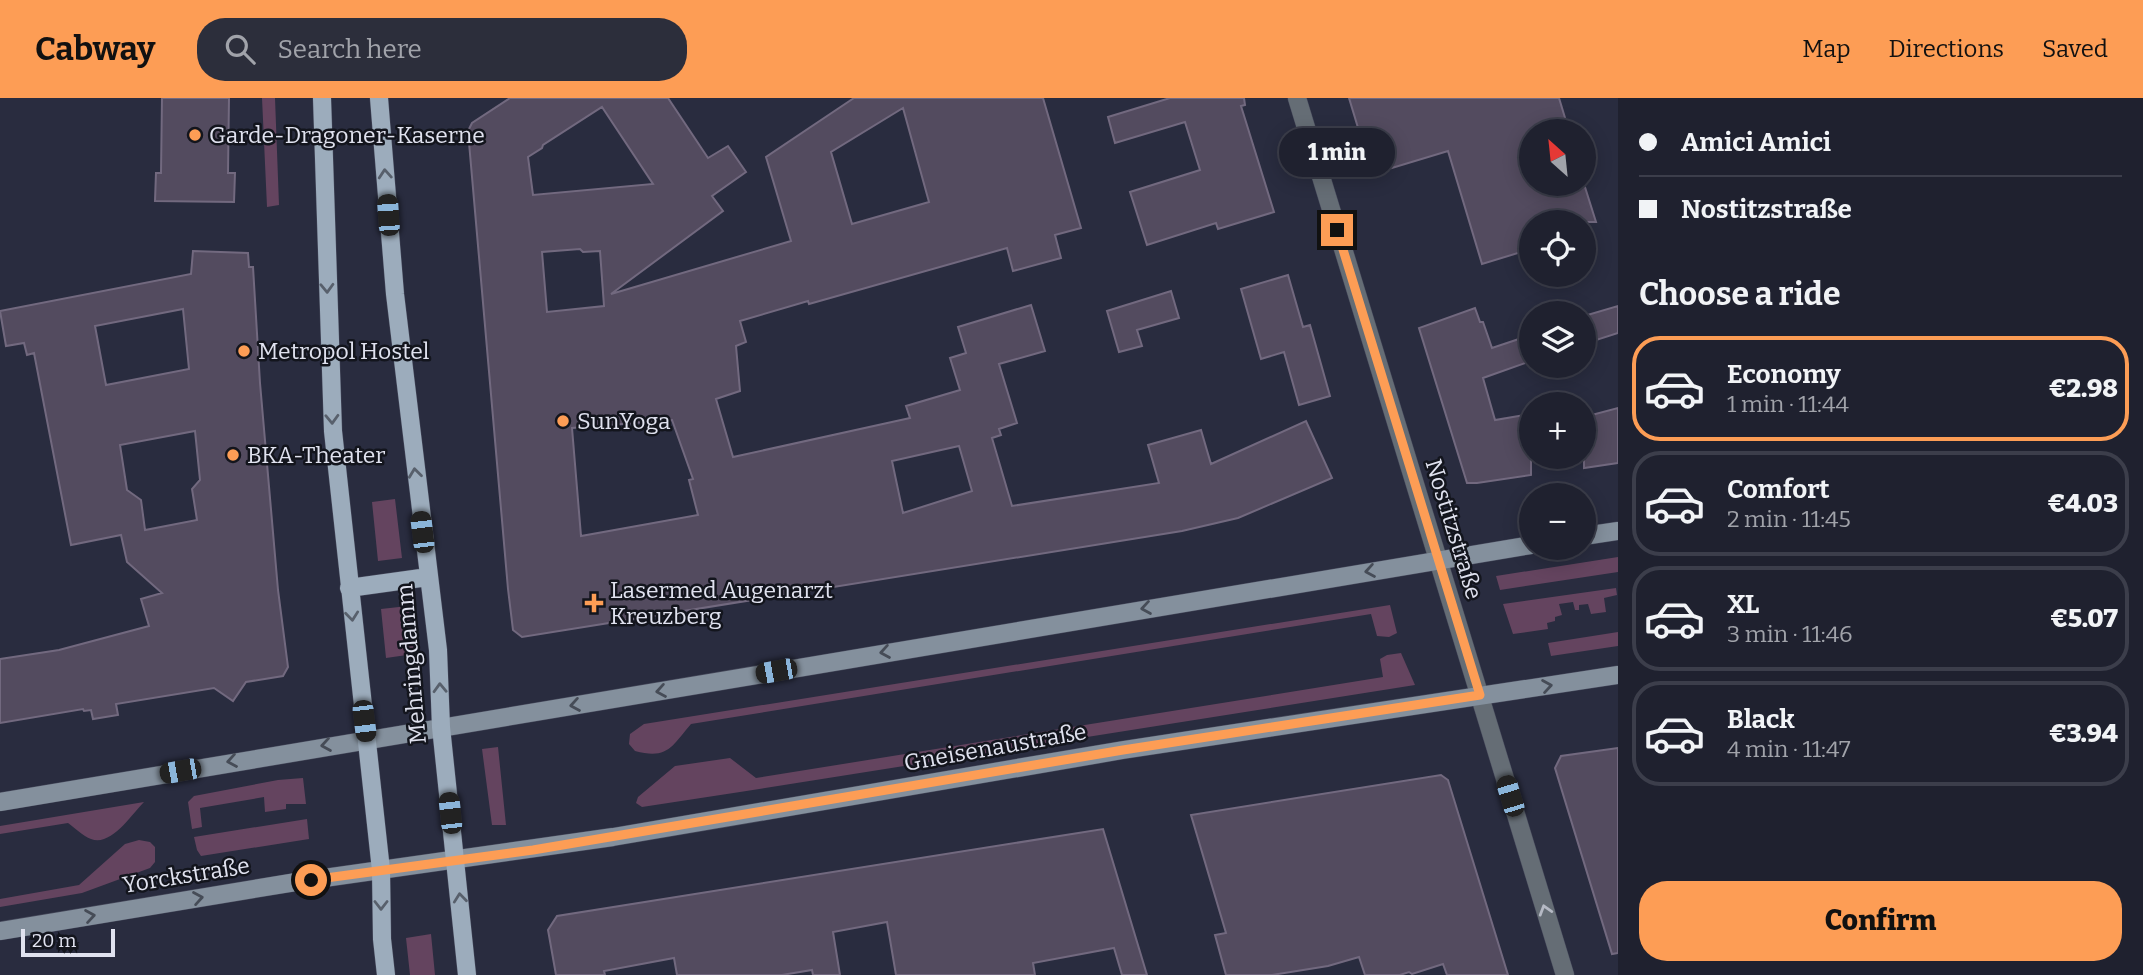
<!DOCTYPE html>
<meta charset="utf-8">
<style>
:root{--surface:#1f212f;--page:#2c2e3b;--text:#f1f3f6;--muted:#a1a3aa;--line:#3c3e4b;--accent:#fd9d55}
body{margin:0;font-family:Bitter,serif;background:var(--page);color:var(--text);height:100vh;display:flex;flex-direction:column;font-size:26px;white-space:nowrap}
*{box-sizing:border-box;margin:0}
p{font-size:23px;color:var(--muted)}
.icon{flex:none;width:38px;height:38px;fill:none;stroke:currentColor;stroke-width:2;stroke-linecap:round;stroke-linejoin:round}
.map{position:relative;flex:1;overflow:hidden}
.sheet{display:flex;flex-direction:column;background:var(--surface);width:525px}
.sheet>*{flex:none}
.banner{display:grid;align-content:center;height:154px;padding:0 21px;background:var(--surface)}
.needle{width:46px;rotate:333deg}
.controls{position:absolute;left:1519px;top:21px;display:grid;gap:14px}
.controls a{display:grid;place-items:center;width:77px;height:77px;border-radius:50%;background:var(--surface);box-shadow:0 4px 18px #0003,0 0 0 2px var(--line);font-size:35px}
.scale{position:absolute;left:21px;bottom:18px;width:94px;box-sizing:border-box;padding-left:7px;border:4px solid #e0e2ef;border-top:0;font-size:19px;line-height:24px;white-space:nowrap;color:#e0e2ef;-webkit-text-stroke:5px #13151d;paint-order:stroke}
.end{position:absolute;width:32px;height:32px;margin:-16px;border:9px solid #fd9d55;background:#111;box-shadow:0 0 0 4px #111}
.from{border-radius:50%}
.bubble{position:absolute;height:49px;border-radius:24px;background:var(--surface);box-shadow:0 4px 18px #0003,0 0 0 2px var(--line);font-size:23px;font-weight:800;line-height:49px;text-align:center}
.car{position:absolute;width:21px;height:42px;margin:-21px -10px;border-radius:9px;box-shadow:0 0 5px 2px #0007;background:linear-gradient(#222 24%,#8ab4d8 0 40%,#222 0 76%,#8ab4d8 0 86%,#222 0)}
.banner b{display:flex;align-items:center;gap:24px;height:66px;font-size:26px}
.banner b+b{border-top:2px solid var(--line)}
.banner i{width:18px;height:18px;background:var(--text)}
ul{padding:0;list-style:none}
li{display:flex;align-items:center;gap:21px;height:105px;margin:0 14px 10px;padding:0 7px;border:4px solid var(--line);border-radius:28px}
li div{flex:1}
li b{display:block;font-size:26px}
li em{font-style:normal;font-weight:800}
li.selected{border-color:var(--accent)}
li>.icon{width:63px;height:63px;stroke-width:1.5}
h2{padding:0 21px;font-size:32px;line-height:84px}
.action{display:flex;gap:14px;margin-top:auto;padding:14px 21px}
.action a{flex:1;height:80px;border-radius:28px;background:var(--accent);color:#111;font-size:28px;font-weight:800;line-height:80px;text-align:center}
header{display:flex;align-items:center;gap:42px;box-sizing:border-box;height:98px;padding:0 35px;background:var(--accent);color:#111}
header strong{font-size:33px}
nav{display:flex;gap:38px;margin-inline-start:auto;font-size:24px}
.search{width:490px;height:63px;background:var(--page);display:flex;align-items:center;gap:18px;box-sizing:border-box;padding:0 24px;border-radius:28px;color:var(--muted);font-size:26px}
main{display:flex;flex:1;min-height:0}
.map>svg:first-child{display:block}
.green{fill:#64445f}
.building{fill:#534b5f;stroke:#72697f;stroke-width:2;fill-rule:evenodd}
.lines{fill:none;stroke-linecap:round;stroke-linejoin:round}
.minor-casing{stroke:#46495b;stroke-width:19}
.secondary-casing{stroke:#46495b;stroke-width:19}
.primary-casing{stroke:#46495b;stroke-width:19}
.minor{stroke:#656d75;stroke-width:18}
.secondary{stroke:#84909d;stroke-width:18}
.primary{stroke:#9cacbc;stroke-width:18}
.oneway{stroke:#58606c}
.oneway2{stroke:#464c57}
.oneway3{stroke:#b5b9c4}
.route{stroke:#fd9d55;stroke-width:9}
.poi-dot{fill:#fd9d55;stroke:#13151d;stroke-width:2.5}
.labels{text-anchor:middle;stroke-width:5;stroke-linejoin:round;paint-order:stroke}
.poi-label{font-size:23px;fill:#e0e2ef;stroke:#13151d;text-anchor:start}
.street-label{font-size:23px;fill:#e0e2ef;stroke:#13151d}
</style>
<header>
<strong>Cabway</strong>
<div class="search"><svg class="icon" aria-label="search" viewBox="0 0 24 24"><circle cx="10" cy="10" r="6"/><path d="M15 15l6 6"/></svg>Search here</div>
<nav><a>Map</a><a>Directions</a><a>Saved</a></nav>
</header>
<main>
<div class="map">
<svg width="1618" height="877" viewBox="0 0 1618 877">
<rect width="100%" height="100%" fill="#292c3f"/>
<!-- green -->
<path class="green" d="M262,0H275L279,107L267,109Z
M395,401L402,460L378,463L372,404Z
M1618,459V474L1500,492L1496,478Z
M1616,490L1617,497L1604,500L1606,514L1591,516L1588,506L1579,507V512H1575L1573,504L1559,506L1562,517L1555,519V523L1547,525L1548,531L1513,536L1503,506Z
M1390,507L1397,535L1389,539L1377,538L1371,516L691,626C672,648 668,662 635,653L629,646L630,636L644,626Z
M408,508L414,556L386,560L381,511Z
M1618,534V548L1551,558L1548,545Z
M1401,555L1415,587L740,694L642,709L636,705L638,699L675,668L730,660L756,680L1383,579L1380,561L1387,557Z
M498,649L506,727H492L482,651Z
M303,680L306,706H286V711L265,714L264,699L200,710L202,729L192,731L188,704L194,698L278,682Z
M144,704C132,716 111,749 91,741C83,738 75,730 68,725L0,736V728Z
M307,721L309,741L201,758L197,752L194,739Z
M139,742L150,744L155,749V764L150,770L82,795L0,809V801L79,787L125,746Z
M431,836L435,877H410L406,840Z"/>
<!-- building -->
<path class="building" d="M162,0H229L228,75H235L234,104L155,103L156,75H161Z
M510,0H668L708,60L728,48L746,74L712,98L723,113L611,196L791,143L766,59L854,0H1043L1081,130L1055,137L1061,160L1013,173L1007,150L809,206L808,203L740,223L746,244L736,248L740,293L716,301L733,359L910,320L906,308L960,292L950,260L966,255L958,229L1031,207L1045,253L999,266L1017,325L999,331L1001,337L992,340L1012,408L1159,385L1148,347L1201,332L1211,366L1306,323L1332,380L1238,420L1182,433L522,539L513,532L508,491L468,33L472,25ZM602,9L653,86L533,97L528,59L542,50L543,47ZM903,10L929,104L852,126L831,54ZM580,151L583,154L600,153L604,208L547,214L542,154ZM672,322L693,381L689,382L698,417L581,438L572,330ZM959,348L972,393L903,415L892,363Z
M1170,0H1244L1245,7L1241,8L1274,114L1218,131L1216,125L1147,147L1130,94L1200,72L1185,24L1115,45L1108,19Z
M1349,0H1559L1569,33H1531V86H1584L1596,124H1531V151L1482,166L1448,53L1372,76Z
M193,153L248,155L249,169H253L260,285L278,492L288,569L283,578L246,584L233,603L214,590L116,606L118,617L93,621L91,612L84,613L83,611L0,625V561L59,552L149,528L141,501L162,495L127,464L121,437L71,447L34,255L27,257L24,245L6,248L0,213L191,176ZM183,211L189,271L106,287L95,228ZM195,333L200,382L192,391L197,422L145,432L141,402L127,392L120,347Z
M1288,177L1303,229L1310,227L1330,298L1299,307L1284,254L1261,261L1241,191Z
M1171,193L1179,220L1137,232L1142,248L1119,254L1107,213Z
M1618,208V235L1584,246V218Z
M1475,210L1480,224H1483L1492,250L1531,237V263L1483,280L1495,322L1531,316V377L1477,385H1467L1419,230Z
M1618,310V365L1584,370V319Z
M1618,650V855L1612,856L1555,670L1561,658Z
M1441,677L1448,682L1508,877H1447L1443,866L1412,876L1409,874L1400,877H1365L1359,859L1328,868L1272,877H1226L1215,837L1226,835L1191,717Z
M1103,731L1147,877H1122L1114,850L1033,865L1035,877H896L887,824L833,834L840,877H813L812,872L782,877H677L674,860L604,873L605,877H556L548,832L557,818Z"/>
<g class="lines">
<!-- minor casing -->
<g class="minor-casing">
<path id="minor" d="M1297,0L1565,877"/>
</g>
<!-- secondary casing -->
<g class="secondary-casing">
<path id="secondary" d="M1584,438L1618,433
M0,704L1531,447
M0,833L296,784L613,739L1123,652L1618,577"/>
</g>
<!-- primary casing -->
<g class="primary-casing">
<path id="primary" d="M322,0L333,333L381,772L382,841L386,877
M379,0L395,196L438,552L441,629L467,877
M349,490L428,479"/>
</g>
<!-- minor -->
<use href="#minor" class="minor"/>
<!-- secondary -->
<use href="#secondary" class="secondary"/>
<!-- primary -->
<use href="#primary" class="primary"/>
</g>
<!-- one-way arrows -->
<defs><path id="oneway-chevron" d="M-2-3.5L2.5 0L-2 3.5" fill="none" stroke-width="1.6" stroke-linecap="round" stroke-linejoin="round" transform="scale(1.75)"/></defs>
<g class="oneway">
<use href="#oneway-chevron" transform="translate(385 76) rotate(-94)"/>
<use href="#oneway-chevron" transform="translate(327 190) rotate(88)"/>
<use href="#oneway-chevron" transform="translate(332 321) rotate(88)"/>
<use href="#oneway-chevron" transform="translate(415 375) rotate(-97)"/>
<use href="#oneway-chevron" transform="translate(352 518) rotate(84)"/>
<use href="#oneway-chevron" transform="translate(440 590) rotate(-92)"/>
<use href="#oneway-chevron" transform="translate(460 800) rotate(-96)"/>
<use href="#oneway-chevron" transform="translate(381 807) rotate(90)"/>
</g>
<g class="oneway2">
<use href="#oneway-chevron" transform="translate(1370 473) rotate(170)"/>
<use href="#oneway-chevron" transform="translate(1146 510) rotate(171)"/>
<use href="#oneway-chevron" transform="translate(885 554) rotate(170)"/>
<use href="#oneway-chevron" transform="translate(1547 588) rotate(-9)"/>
<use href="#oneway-chevron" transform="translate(661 593) rotate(170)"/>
<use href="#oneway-chevron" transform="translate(575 607) rotate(170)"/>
<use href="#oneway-chevron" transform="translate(326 647) rotate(171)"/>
<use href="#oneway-chevron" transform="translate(232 663) rotate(170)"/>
<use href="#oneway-chevron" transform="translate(198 800) rotate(-10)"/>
<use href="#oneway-chevron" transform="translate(90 818) rotate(-9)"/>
</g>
<use class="oneway3" href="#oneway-chevron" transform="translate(1545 812) rotate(-107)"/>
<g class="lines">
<!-- route -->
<path class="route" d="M311,782L533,752L1123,652L1480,597L1337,132"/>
</g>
<!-- markers -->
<g class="poi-dot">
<circle cx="195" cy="37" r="7"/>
<circle cx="244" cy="253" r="7"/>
<circle cx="563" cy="323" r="7"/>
<circle cx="233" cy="357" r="7"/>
<path d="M590.5 494.5h7v7h7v7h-7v7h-7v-7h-7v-7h7z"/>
</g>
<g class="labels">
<!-- poi labels -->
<g class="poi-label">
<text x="209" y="45">Garde-Dragoner-Kaserne</text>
<text x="258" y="261">Metropol Hostel</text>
<text x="577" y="331">SunYoga</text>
<text x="247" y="365">BKA-Theater</text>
<text x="610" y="500">Lasermed Augenarzt<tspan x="610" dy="26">Kreuzberg</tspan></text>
</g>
<!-- street labels -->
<g class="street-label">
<text transform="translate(1454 431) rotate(73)" y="8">Nostitzstraße</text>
<text transform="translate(411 566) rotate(-95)" y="8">Mehringdamm</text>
<text transform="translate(995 649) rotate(-10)" y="8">Gneisenaustraße</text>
<text transform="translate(186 777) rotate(-9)" y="8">Yorckstraße</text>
</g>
</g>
</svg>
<div class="controls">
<a><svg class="needle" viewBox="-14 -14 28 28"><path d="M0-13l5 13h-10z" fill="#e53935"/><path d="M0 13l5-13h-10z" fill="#a1a3aa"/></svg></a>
<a><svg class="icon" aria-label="locate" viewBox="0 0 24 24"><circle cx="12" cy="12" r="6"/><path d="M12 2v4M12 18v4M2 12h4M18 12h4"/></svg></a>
<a><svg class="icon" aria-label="layers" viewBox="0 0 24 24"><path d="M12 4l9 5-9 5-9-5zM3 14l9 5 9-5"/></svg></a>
<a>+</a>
<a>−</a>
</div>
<div class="scale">20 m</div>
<i class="end from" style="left:311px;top:782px"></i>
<i class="end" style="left:1337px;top:132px"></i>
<div class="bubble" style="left:1279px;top:30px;width:116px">1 min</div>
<i class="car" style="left:388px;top:117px;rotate:356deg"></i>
<i class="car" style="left:422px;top:434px;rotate:353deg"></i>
<i class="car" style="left:776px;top:573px;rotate:260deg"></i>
<i class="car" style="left:364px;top:623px;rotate:173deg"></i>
<i class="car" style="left:180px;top:673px;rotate:260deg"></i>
<i class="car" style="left:1510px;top:698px;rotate:343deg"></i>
<i class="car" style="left:450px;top:715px;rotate:354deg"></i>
</div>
<section class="sheet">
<div class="banner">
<b><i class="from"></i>Amici Amici</b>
<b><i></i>Nostitzstraße</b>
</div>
<h2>Choose a ride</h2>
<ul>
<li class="selected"><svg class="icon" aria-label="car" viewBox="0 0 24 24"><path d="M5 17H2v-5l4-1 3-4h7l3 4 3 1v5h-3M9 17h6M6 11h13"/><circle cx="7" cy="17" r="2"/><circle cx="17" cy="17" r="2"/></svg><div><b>Economy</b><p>1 min · 11:44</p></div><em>€2.98</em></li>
<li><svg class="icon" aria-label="car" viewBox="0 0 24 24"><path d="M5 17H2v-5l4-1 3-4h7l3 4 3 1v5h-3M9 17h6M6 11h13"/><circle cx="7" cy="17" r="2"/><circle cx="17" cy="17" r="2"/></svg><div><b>Comfort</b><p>2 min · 11:45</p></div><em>€4.03</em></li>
<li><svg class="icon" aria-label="car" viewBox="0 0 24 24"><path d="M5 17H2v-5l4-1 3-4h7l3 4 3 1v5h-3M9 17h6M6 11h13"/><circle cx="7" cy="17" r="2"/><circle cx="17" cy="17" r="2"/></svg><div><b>XL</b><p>3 min · 11:46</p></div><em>€5.07</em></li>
<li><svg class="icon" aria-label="car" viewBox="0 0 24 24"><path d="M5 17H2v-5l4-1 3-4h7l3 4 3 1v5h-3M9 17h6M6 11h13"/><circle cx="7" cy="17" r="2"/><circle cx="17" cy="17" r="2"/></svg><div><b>Black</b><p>4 min · 11:47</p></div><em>€3.94</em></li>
</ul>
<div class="action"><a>Confirm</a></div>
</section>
</main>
